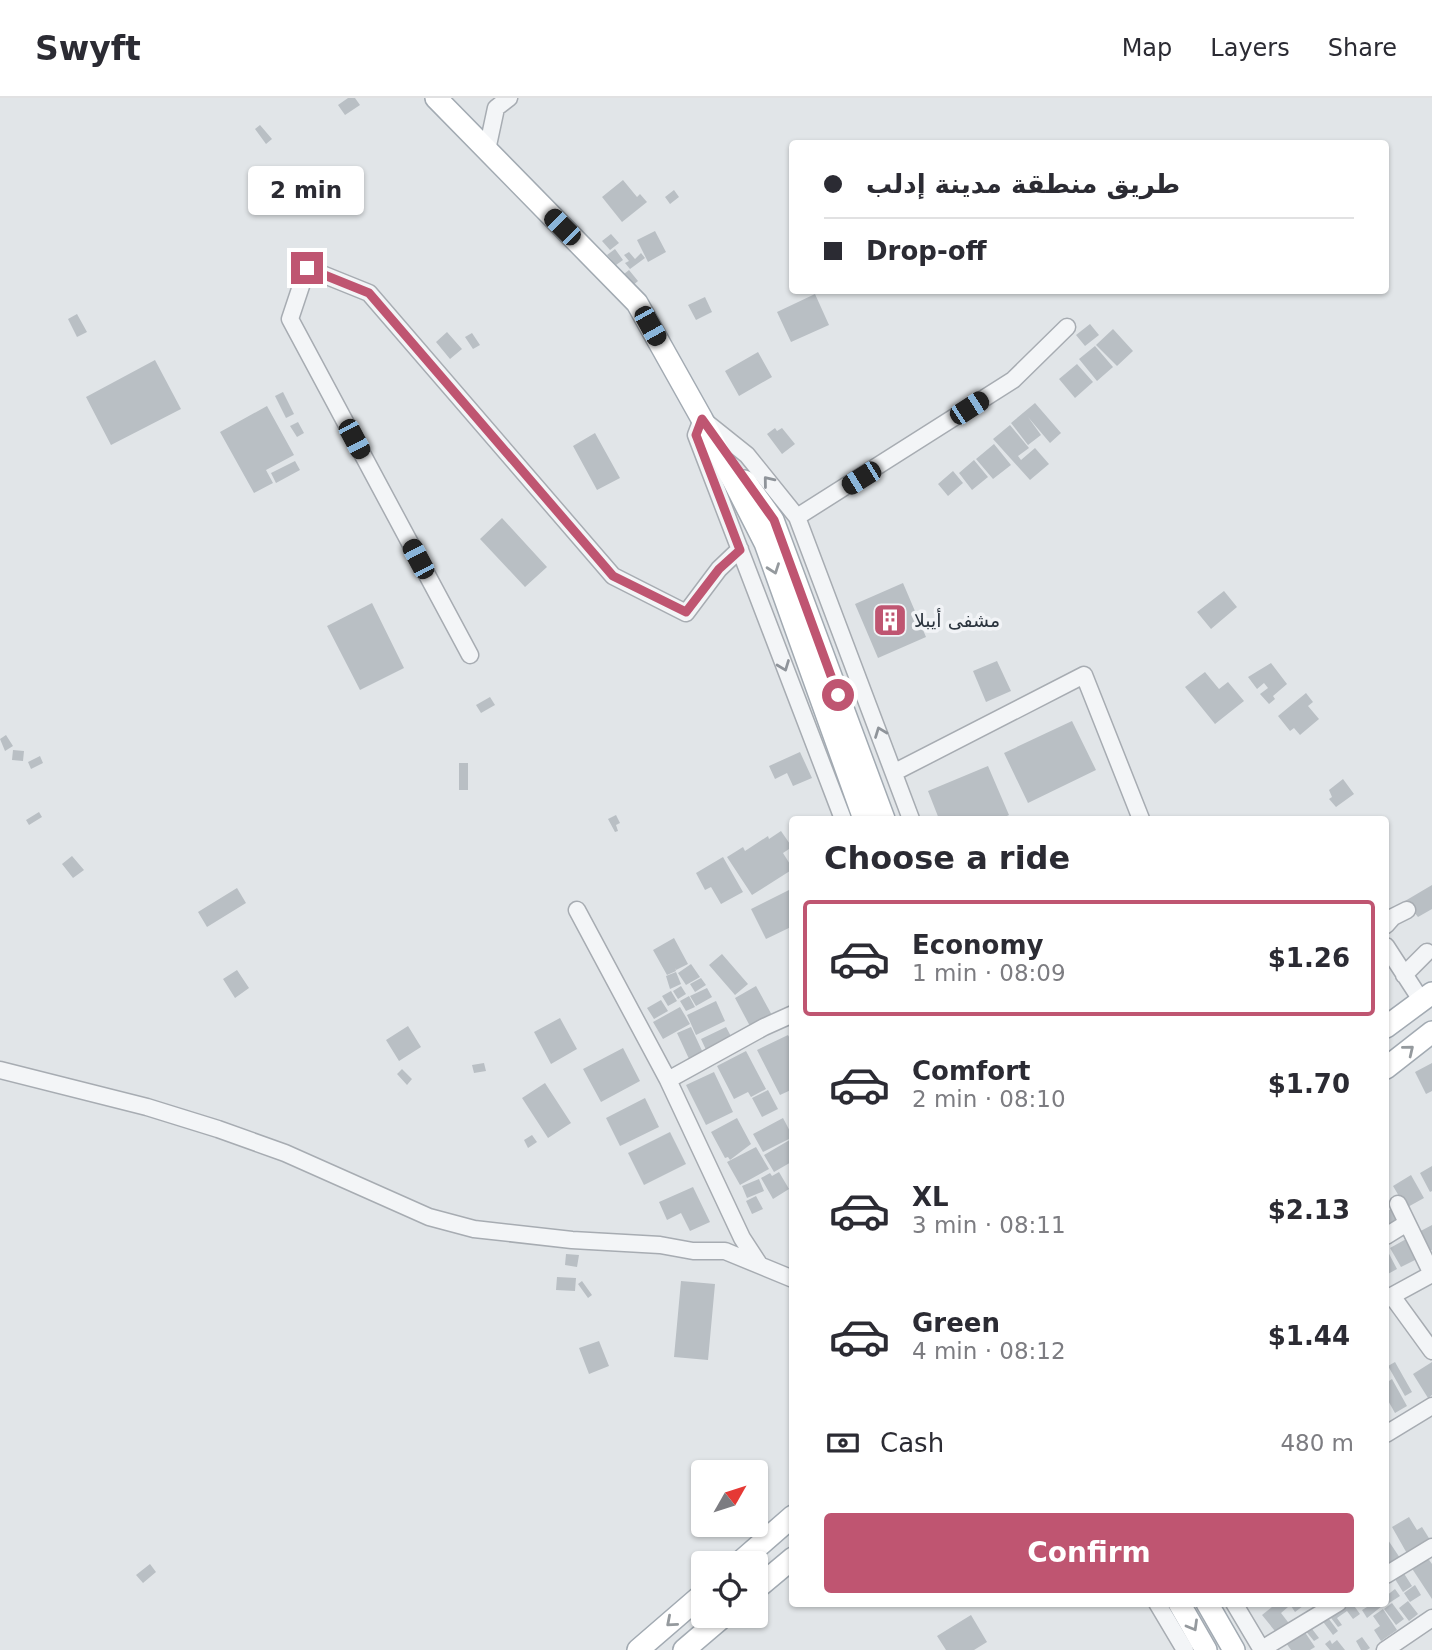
<!DOCTYPE html>
<meta charset="utf-8">
<style>
:root{--surface:#fff;--page:#f7f7f7;--text:#2b2b33;--muted:#7c7c81;--line:#e1e1e2;--accent:#bf5571}
body{margin:0;font-family:"DejaVu Sans","Noto Sans Arabic",sans-serif;background:var(--page);color:var(--text);height:100vh;display:flex;flex-direction:column;font-size:26px;white-space:nowrap}
*{box-sizing:border-box;margin:0}
p{font-size:23px;color:var(--muted)}
.icon{flex:none;width:38px;height:38px;fill:none;stroke:currentColor;stroke-width:2;stroke-linecap:round;stroke-linejoin:round}
.map{position:relative;flex:1;overflow:hidden}
.drawer{position:absolute;left:789px;top:718px;width:600px;height:791px;display:flex;flex-direction:column;background:var(--surface);border-radius:7px;box-shadow:0 2px 5px #0004}
.drawer>*{flex:none}
.banner{position:absolute;left:789px;top:42px;width:600px;height:154px;border-radius:7px;box-shadow:0 2px 5px #0004;display:grid;align-content:center;height:154px;padding:0 35px;background:var(--surface)}
.needle{width:46px;rotate:51deg}
.controls{position:absolute;left:691px;top:1362px;display:grid;gap:14px}
.controls a{display:grid;place-items:center;width:77px;height:77px;border-radius:7px;background:var(--surface);box-shadow:0 2px 5px #0004;font-size:35px}
.end{position:absolute;width:32px;height:32px;margin:-16px;border:9px solid #bf5571;background:#fff;box-shadow:0 0 0 4px #fff}
.from{border-radius:50%}
.bubble{position:absolute;height:49px;border-radius:7px;background:var(--surface);box-shadow:0 2px 5px #0004;font-size:23px;font-weight:700;line-height:49px;text-align:center}
.car{position:absolute;width:21px;height:42px;margin:-21px -10px;border-radius:9px;box-shadow:0 0 5px 2px #0007;background:linear-gradient(#222 24%,#8ab4d8 0 40%,#222 0 76%,#8ab4d8 0 86%,#222 0)}
.banner b{display:flex;align-items:center;gap:24px;height:66px;font-size:26px}
.banner b+b{border-top:2px solid var(--line)}
.banner i{width:18px;height:18px;background:var(--text)}
ul{padding:0;list-style:none}
li{display:flex;align-items:center;gap:21px;height:116px;margin:0 14px 10px;padding:0 21px;border:4px solid transparent;border-radius:7px}
li div{flex:1}
li b{display:block;font-size:26px}
li em{font-style:normal;font-weight:700}
li.active{border-color:var(--accent)}
li>.icon{width:63px;height:63px;stroke-width:1.5}
h2{padding:0 35px;font-size:32px;line-height:84px}
.pay{display:flex;align-items:center;gap:18px;height:77px;padding:0 35px;font-size:26px}
.pay p{margin-inline-start:auto}
.primary-button{display:flex;gap:14px;margin-top:auto;padding:14px 35px}
.primary-button a{flex:1;height:80px;border-radius:7px;background:var(--accent);color:#fff;font-size:28px;font-weight:700;line-height:80px;text-align:center}
header{display:flex;align-items:center;gap:42px;box-sizing:border-box;height:98px;padding:0 35px;background:var(--surface);border-bottom:2px solid var(--line)}
header strong{font-size:33px}
nav{display:flex;gap:38px;margin-inline-start:auto;font-size:24px}
.map>svg:first-child{display:block}
.building{fill:#b9bfc4}
.lines{fill:none;stroke-linecap:round;stroke-linejoin:round}
.minor-casing{stroke:#a7acb2;stroke-width:19}
.major-casing{stroke:#a2aab2;stroke-width:24}
.minor{stroke:#f3f5f7;stroke-width:16}
.major{stroke:#fff;stroke-width:21}
.oneway{stroke:#8f949a}
.oneway2{stroke:#959a9e}
.route{stroke:#bf5571;stroke-width:9}
.labels{text-anchor:middle;stroke-width:7;stroke-linejoin:round;paint-order:stroke}
.poi-label{font-size:19px;fill:#2b343e;stroke:#f1f3f6;text-anchor:start}
</style>
<header>
<strong>Swyft</strong>
<nav><a>Map</a><a>Layers</a><a>Share</a></nav>
</header>
<div class="map">
<svg width="1432" height="1552" viewBox="0 0 1432 1552">
<rect width="100%" height="100%" fill="#e1e5e8"/>
<!-- building -->
<path class="building" d="M348,0H355L360,7L345,17L338,7Z
M260,27L272,41L266,46L255,31Z
M623,82L637,99L640,96L647,104L622,124L602,99Z
M674,92L679,99L670,106L665,99Z
M655,133L666,154L648,164L637,142Z
M611,136L619,145L610,152L602,143Z
M615,151L623,162L616,167L607,157Z
M629,154L635,161L641,155L645,160L630,171L625,165L629,163L624,157Z
M629,172L638,183L632,188L624,176Z
M815,196L829,227L791,244L777,214Z
M705,199L712,214L696,222L688,207Z
M77,216L87,234L77,239L68,221Z
M1090,226L1099,237L1085,248L1076,237Z
M1113,231L1133,253L1117,268L1096,247Z
M447,234L462,251L450,261L436,244Z
M472,235L480,247L473,251L465,239Z
M1095,248L1113,269L1097,283L1079,261Z
M758,254L772,279L739,298L725,273Z
M155,262L181,311L111,347L86,299Z
M1077,266L1093,284L1075,300L1059,281Z
M283,294L294,316L286,320L275,298Z
M1035,305L1061,335L1050,345L1028,319L1041,337L1028,347L1011,325Z
M267,308L294,357L266,372L273,385L254,395L220,334Z
M298,324L304,335L297,339L290,328Z
M1010,327L1029,350L1018,358L1021,362L1035,350L1049,366L1030,382L993,341Z
M775,330L777,333L782,330L795,346L782,356L767,336Z
M595,335L620,380L597,392L573,348Z
M994,346L1011,367L993,381L976,361Z
M974,362L988,379L972,392L959,375Z
M295,363L300,372L276,385L271,375Z
M953,373L963,385L948,398L938,386Z
M502,420L547,469L525,489L480,441Z
M903,485L926,539L878,560L855,506Z
M1224,493L1237,509L1211,531L1197,514Z
M372,505L404,570L360,592L327,528Z
M997,563L1011,593L986,604L973,573Z
M1271,565L1287,586L1273,598L1275,601L1269,606L1260,596L1268,590L1264,585L1257,591L1248,579Z
M1205,574L1219,591L1228,584L1244,603L1215,626L1185,589Z
M1306,595L1313,604L1308,608L1319,621L1300,637L1294,630L1290,633L1278,618Z
M490,599L495,607L481,615L476,607Z
M1072,623L1096,672L1028,705L1004,655Z
M6,637L13,648L5,653L0,641Z
M13,652L24,653L23,663L12,662Z
M800,654L812,680L793,688L787,675L775,681L769,668Z
M40,658L43,665L31,671L28,664Z
M459,665H468V692H459Z
M988,668L1009,717L1001,721H939L928,693Z
M1343,681L1354,696L1336,709L1329,701L1332,699L1329,692Z
M39,714L42,719L29,727L26,722Z
M616,717L620,725L616,727L618,733L615,734L608,721Z
M781,733L792,749L783,755L793,771L752,797L727,759L743,749L745,753L768,738L769,741Z
M72,758L84,772L73,780L62,766Z
M723,759L743,794L721,806L711,789L705,792L696,775Z
M1432,787V811L1418,819L1405,803Z
M237,790L246,805L207,829L198,814Z
M793,790V828L766,841L751,811Z
M674,840L688,866L676,872L675,870L676,873L667,877L653,852Z
M722,856L748,886L735,897L709,867Z
M691,866L700,879L686,887L678,875Z
M237,872L249,890L235,900L223,881Z
M676,874L681,886L670,891L666,878Z
M701,880L706,887L695,894L690,886Z
M681,888L686,896L678,901L673,893Z
M756,888L773,919L751,930L735,900Z
M707,890L712,899L696,908L690,898Z
M671,893L677,903L668,908L662,898Z
M689,898L695,909L686,913L680,903Z
M661,902L668,913L654,921L647,910Z
M716,903L725,923L696,937L687,917Z
M680,909L690,926L663,941L653,924Z
M560,920L577,951L551,966L534,934Z
M408,928L421,949L399,963L386,942Z
M691,929L704,957L690,963L677,935Z
M726,929L734,944L708,956L701,941Z
M788,937L793,946V991L780,997L757,952Z
M623,950L640,983L601,1004L583,971Z
M746,953L766,991L751,999L748,994L734,1001L717,968Z
M484,965L486,973L474,975L472,967Z
M1432,965V993L1426,996L1415,974Z
M402,971L412,981L407,987L397,976Z
M714,974L733,1014L706,1027L686,987Z
M545,985L571,1025L548,1040L522,1000Z
M768,992L778,1011L762,1019L752,1000Z
M645,1000L659,1029L620,1048L606,1020Z
M737,1020L751,1046L730,1062L728,1059L725,1060L711,1034Z
M783,1020L793,1039L763,1054L753,1036Z
M670,1034L686,1066L644,1087L628,1055Z
M532,1037L537,1044L528,1050L524,1042Z
M793,1040V1063L774,1074L764,1057Z
M756,1049L769,1071L740,1087L727,1064Z
M1432,1068V1093L1430,1094L1420,1075Z
M779,1074L789,1091L773,1101L761,1080L770,1075L772,1078Z
M1411,1077L1424,1100L1406,1110L1393,1088Z
M759,1081L764,1093L747,1100L742,1088Z
M693,1089L710,1124L690,1133L681,1115L667,1122L659,1104Z
M756,1098L763,1111L752,1116L746,1103Z
M1386,1107L1389,1112L1394,1110L1399,1121L1386,1128Z
M1432,1127V1152L1425,1156L1415,1136Z
M1408,1140L1419,1160L1401,1169L1390,1150Z
M1386,1150L1397,1171L1386,1177Z
M566,1156L579,1157L577,1169L565,1167Z
M557,1179L576,1180L575,1193L556,1192Z
M582,1183L592,1197L588,1200L578,1186Z
M681,1183L715,1186L708,1262L674,1259Z
M599,1243L609,1268L589,1276L579,1250Z
M1395,1264L1412,1294L1405,1298L1388,1268Z
M1432,1264V1297L1428,1300L1413,1276Z
M1392,1281L1407,1308L1395,1315L1386,1299V1285Z
M1409,1419L1417,1432L1422,1429L1432,1445L1409,1459L1392,1429Z
M1386,1439L1400,1460L1386,1470Z
M1427,1459L1432,1466V1501L1411,1469Z
M150,1466L156,1474L143,1485L136,1477Z
M1403,1474L1412,1488L1403,1494L1395,1481L1391,1484L1388,1479Z
M1415,1487L1421,1497L1410,1504L1404,1495Z
M1395,1491L1400,1498L1386,1507V1498Z
M1408,1503L1418,1516L1409,1523L1399,1510Z
M1277,1505H1285L1288,1509L1281,1515L1291,1528L1279,1538L1262,1517Z
M1289,1505H1307L1295,1514Z
M1346,1505H1352L1360,1516L1353,1521L1347,1513L1337,1520L1342,1527L1338,1529L1328,1516Z
M1365,1505H1380L1382,1508L1367,1520L1362,1512L1367,1509Z
M1392,1505L1404,1521L1396,1527L1384,1511Z
M1383,1511L1397,1532L1381,1543L1374,1532L1380,1528L1373,1518Z
M971,1517L987,1544L974,1552H946L937,1538Z
M1326,1517L1338,1533L1333,1537L1321,1521Z
M1309,1527L1319,1540L1314,1543L1304,1531Z
M1302,1530L1315,1549L1310,1552H1291L1284,1542Z
M1362,1539L1370,1550L1367,1552H1361L1356,1543Z
M1330,1542L1332,1546L1337,1542L1345,1552H1330L1325,1546Z"/>
<g class="lines">
<!-- minor casing -->
<g class="minor-casing">
<path id="minor" d="M487,52L496,10L509,0
M797,419L1013,282L1067,229
M470,557L290,221L307,170L369,195L613,478L686,515L719,471L740,451
M895,674L1084,577L1141,721
M843,721L696,337L702,321L747,357L797,419L911,721
M577,812L668,982L742,1140L759,1166
M1386,827L1393,819L1407,812
M1386,848L1421,902
M1404,877L1427,854
M0,972L147,1009L218,1031L285,1055L429,1119L474,1131L572,1142L660,1147L693,1153H725L793,1181
M668,982L764,929L793,916
M1386,1138L1407,1125
M1392,1198L1432,1253
M1386,1201L1432,1176L1398,1106
M1386,1336L1432,1308
M1386,1477L1432,1449
M1157,1505L1185,1552
M1234,1505L1262,1552
M1262,1551L1338,1505
M1385,1552L1432,1520"/>
</g>
<!-- major casing -->
<g class="major-casing">
<path id="major" d="M436,0L637,205L702,321L765,445L864,721
M745,383L773,422L884,721
M1386,929L1432,895
M1386,970L1432,934
M739,1465L793,1418
M756,1491L793,1460
M1179,1505L1206,1552
M1207,1505L1234,1552
M638,1552L704,1495
M684,1552L725,1517"/>
</g>
<!-- minor -->
<use href="#minor" class="minor"/>
<!-- major -->
<use href="#major" class="major"/>
</g>
<!-- one-way arrows -->
<defs><path id="oneway-chevron" d="M-2-3.5L2.5 0L-2 3.5" fill="none" stroke-width="1.6" stroke-linecap="round" stroke-linejoin="round" transform="scale(1.75)"/></defs>
<g class="oneway">
<use href="#oneway-chevron" transform="translate(768 383) rotate(-129)"/>
<use href="#oneway-chevron" transform="translate(784 568) rotate(69)"/>
<use href="#oneway-chevron" transform="translate(880 634) rotate(-111)"/>
</g>
<g class="oneway2">
<use href="#oneway-chevron" transform="translate(774 471) rotate(70)"/>
<use href="#oneway-chevron" transform="translate(1409 952) rotate(-39)"/>
<use href="#oneway-chevron" transform="translate(671 1524) rotate(139)"/>
<use href="#oneway-chevron" transform="translate(1193 1528) rotate(60)"/>
</g>
<g class="lines">
<!-- route -->
<path class="route" d="M307,170L369,195L613,478L686,514L719,471L740,452L696,337L702,321L774,422L838,597"/>
</g>
<!-- icons -->
<defs>
<g id="building-square" transform="scale(1.75)"><rect x="-9" y="-9" width="18" height="18" rx="4" fill="#bf5571" stroke="#f1f3f6"/><path d="M-4-6H4V6H1V3H-1V6H-4ZM-2.5-4.3h1.7v1.8h-1.7ZM.8-4.3h1.7v1.8H.8ZM-2.5-1h1.7V.8h-1.7ZM.8-1h1.7V.8H.8Z" fill="#fff"/></g>
</defs>
<g fill-rule="evenodd">
<use href="#building-square" x="890" y="522"/>
</g>
<g class="labels">
<!-- poi labels -->
<g class="poi-label">
<text x="914" y="529">مشفى أيبلا</text>
</g>
</g>
</svg>
<div class="controls">
<a><svg class="needle" viewBox="-14 -14 28 28"><path d="M0-13l5 13h-10z" fill="#e53935"/><path d="M0 13l5-13h-10z" fill="#7c7c81"/></svg></a>
<a><svg class="icon" aria-label="locate" viewBox="0 0 24 24"><circle cx="12" cy="12" r="6"/><path d="M12 2v4M12 18v4M2 12h4M18 12h4"/></svg></a>
</div>
<i class="end from" style="left:838px;top:597px"></i>
<i class="end" style="left:307px;top:170px"></i>
<div class="bubble" style="left:248px;top:68px;width:116px">2 min</div>
<i class="car" style="left:562px;top:129px;rotate:315deg"></i>
<i class="car" style="left:650px;top:228px;rotate:151deg"></i>
<i class="car" style="left:969px;top:310px;rotate:57deg"></i>
<i class="car" style="left:354px;top:341px;rotate:152deg"></i>
<i class="car" style="left:861px;top:380px;rotate:238deg"></i>
<i class="car" style="left:418px;top:461px;rotate:332deg"></i>
<div class="banner">
<b><i class="from"></i>طريق منطقة مدينة إدلب</b>
<b><i></i>Drop-off</b>
</div>
<section class="drawer">
<h2>Choose a ride</h2>
<ul>
<li class="active"><svg class="icon" aria-label="car" viewBox="0 0 24 24"><path d="M5 17H2v-5l4-1 3-4h7l3 4 3 1v5h-3M9 17h6M6 11h13"/><circle cx="7" cy="17" r="2"/><circle cx="17" cy="17" r="2"/></svg><div><b>Economy</b><p>1 min · 08:09</p></div><em>$1.26</em></li>
<li><svg class="icon" aria-label="car" viewBox="0 0 24 24"><path d="M5 17H2v-5l4-1 3-4h7l3 4 3 1v5h-3M9 17h6M6 11h13"/><circle cx="7" cy="17" r="2"/><circle cx="17" cy="17" r="2"/></svg><div><b>Comfort</b><p>2 min · 08:10</p></div><em>$1.70</em></li>
<li><svg class="icon" aria-label="car" viewBox="0 0 24 24"><path d="M5 17H2v-5l4-1 3-4h7l3 4 3 1v5h-3M9 17h6M6 11h13"/><circle cx="7" cy="17" r="2"/><circle cx="17" cy="17" r="2"/></svg><div><b>XL</b><p>3 min · 08:11</p></div><em>$2.13</em></li>
<li><svg class="icon" aria-label="car" viewBox="0 0 24 24"><path d="M5 17H2v-5l4-1 3-4h7l3 4 3 1v5h-3M9 17h6M6 11h13"/><circle cx="7" cy="17" r="2"/><circle cx="17" cy="17" r="2"/></svg><div><b>Green</b><p>4 min · 08:12</p></div><em>$1.44</em></li>
</ul>
<div class="pay"><svg class="icon" aria-label="cash" viewBox="0 0 24 24"><path d="M3 7h18v10H3z"/><circle cx="12" cy="12" r="2"/></svg>Cash<p>480 m</p></div>
<div class="primary-button"><a>Confirm</a></div>
</section>
</div>
